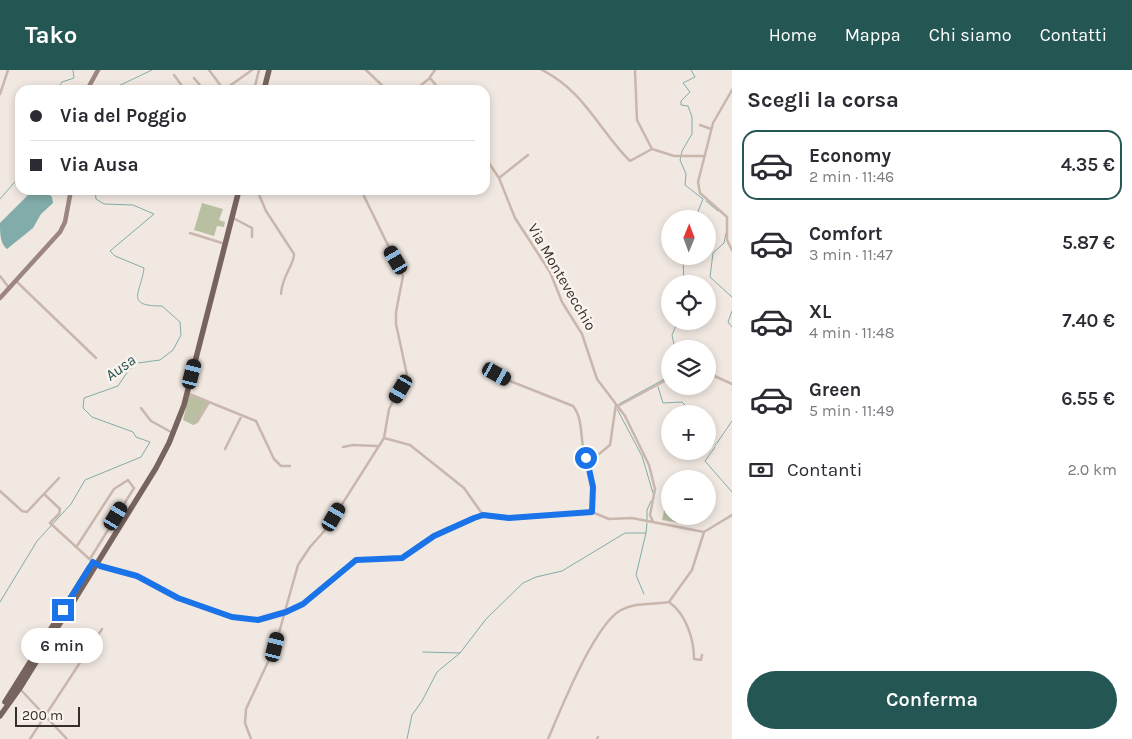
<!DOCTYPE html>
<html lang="it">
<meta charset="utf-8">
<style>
:root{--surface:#fff;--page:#f7f7f7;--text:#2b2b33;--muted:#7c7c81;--line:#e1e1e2;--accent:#245654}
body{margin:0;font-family:Karla,sans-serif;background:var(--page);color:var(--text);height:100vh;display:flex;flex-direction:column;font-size:19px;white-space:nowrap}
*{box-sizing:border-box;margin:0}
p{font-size:16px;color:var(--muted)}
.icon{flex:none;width:28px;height:28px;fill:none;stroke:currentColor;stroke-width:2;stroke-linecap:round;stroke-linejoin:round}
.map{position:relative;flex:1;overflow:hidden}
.drawer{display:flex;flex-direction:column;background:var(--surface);width:400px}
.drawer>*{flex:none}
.top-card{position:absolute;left:15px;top:15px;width:475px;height:110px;border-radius:15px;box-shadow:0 2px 8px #0003;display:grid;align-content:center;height:110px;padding:0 15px;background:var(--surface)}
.needle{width:32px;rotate:1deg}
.tools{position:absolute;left:661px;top:140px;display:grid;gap:10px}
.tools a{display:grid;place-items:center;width:55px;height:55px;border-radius:50%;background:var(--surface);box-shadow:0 2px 8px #0003;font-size:25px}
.scale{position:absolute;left:15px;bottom:12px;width:65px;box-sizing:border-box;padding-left:5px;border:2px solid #382e2b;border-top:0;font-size:14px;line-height:18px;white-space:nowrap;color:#382e2b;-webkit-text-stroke:4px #f9f2ed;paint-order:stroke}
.end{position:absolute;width:22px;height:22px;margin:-11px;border:6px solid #1a73e8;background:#fff;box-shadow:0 0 0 2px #fff}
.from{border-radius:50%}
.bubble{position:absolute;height:35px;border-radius:18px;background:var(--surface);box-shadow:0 2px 8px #0003;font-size:16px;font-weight:600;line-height:35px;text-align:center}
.car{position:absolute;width:15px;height:30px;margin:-15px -8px;border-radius:6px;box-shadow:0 0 4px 1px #0007;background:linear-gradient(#222 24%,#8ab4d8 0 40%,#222 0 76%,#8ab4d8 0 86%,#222 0)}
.top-card b{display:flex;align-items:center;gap:18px;height:48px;font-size:19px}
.top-card b+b{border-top:1px solid var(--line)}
.top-card i{width:12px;height:12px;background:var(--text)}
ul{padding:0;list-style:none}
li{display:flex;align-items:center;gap:15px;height:70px;margin:0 10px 8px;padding:0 5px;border:2px solid transparent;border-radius:15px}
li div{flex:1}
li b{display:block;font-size:19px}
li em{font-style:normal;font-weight:600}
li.on{border-color:var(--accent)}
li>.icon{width:45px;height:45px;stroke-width:1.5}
h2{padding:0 15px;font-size:22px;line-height:60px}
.pay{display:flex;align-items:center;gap:12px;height:55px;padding:0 15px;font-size:19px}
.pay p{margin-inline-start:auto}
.action{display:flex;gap:10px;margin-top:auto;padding:10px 15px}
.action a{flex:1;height:58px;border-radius:30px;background:var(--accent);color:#fff;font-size:20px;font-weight:600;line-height:58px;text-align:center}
header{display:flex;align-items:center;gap:30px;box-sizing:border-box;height:70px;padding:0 25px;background:var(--accent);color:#fff}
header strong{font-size:24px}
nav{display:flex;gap:28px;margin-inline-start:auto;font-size:18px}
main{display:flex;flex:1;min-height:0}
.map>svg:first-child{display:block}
.green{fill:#b9c0a2}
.water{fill:#82aca9}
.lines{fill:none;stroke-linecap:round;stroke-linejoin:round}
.stream{stroke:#82aca9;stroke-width:1}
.street{stroke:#c9b7ad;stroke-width:2.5}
.secondary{stroke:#9c867f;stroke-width:4.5}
.primary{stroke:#78645e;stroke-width:5.5}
.route{stroke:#1a73e8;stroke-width:6}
.labels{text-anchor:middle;stroke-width:5;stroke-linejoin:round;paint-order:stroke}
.street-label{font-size:15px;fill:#382e2b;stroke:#f9f2ed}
.water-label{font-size:16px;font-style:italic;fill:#245654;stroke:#f9f2ed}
</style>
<header>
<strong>Tako</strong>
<nav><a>Home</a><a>Mappa</a><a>Chi siamo</a><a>Contatti</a></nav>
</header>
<main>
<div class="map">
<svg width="732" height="669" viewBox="0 0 732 669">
<rect width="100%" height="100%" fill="#f1e8e1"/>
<!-- green -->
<path class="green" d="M202,133L223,139L219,150L225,152L224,157L217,156L214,166L194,160Z
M189,325L208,332L196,354L193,355L183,350Z
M667,427H670V446H689L688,454L662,450Z"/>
<!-- water -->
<path class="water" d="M33,120H45L52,127L53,133L41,144L33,158L7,179C0,174 0,162 0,153Z"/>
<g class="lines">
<!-- stream -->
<path class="stream" d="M691,0L695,7L683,13L690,22L681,31V35L688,36L692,47V64L682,81L680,90L686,104L685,115L703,129L695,149
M57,20L62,12L74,8L73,0
M110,20L152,0
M0,129L20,106
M706,131L718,141
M726,163L724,173L713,183L710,207L732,227
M683,186L684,214
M732,241L728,252L732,257
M675,279L672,265L678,251
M658,317L663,333L682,332L693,344
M619,334L670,306
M617,339L642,386L653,423
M708,364L714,372
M717,373L732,351
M715,375L716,374
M715,377L705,391L732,422
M647,450V440L651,431
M644,524L636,505L646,463
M0,532L37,471L71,434L85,410L141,387L150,372L136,367L133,362L92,347L83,338L84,328L118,316L128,301L138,293L160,290L173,280L181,265L180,252L162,236C124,236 141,223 144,198L115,186L110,181L154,144L133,135L104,134L96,129L95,120
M423,582L460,583
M407,669L412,645L422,631L437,602L460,583L486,549L523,513L536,507L562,501L625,463H646L647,453"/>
<!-- street -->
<path class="street" d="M209,0L224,20
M366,0L387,20
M542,0C584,21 599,60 630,91L652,79L674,86H705
M635,0L637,50L652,79
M174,5L185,20
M430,7L435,0
M194,8L204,20
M224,20L252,0
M254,20L259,0
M415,20L430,8L440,20
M732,20L713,53L698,112L700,123L727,147V170L732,180
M0,24L8,0
M700,55L711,59
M485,87L499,108L515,148L550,202L562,232L582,264L597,309L625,346L649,395L655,419L650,445L653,452
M499,108L528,85
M257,120L266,141L294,184C294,196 282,205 281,224
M233,148L252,158V167
M190,163L222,173
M0,206L10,219
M16,211L96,288
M493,300L510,311L573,336C586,352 577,377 590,393
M708,303L732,314
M187,323L256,351L274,389L281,396H290
M618,336L670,308
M141,338L151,351L171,362
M197,352L209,332
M384,368L410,375L464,418L483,445
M343,377L353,375L377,376
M225,379L242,345
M0,421L22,441L27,442L59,408
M44,424L60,439L59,444L50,453L96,495L137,506L178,528L232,547L258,550L286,542L303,534L356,490L402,488L445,459L483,445L509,448L592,442L609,449L632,448L704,462
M592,442L593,417L589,395L594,388L610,375L616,334
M77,476L114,419L128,410L134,418L90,489
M669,532C686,544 694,569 694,589L701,590L702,585
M20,619L67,669
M30,669L102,559
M251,669L245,653L246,639L275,577L298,495L310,477L327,458L384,368L389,339L407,305L396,254V242L403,206L361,120
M548,669C561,639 594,555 621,540C636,532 652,535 669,532L692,500L704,462L732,445
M597,669L598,667"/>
<!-- secondary -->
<path class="secondary" d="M87,20L98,0
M0,228L60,162L65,152L71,120"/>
<!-- primary -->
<path class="primary" d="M264,20L269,0
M5,632L89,498
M0,646L20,618L156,398L169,373L184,335L239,120"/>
</g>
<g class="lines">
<!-- route -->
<path class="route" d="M63,540L93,492L100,496L137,506L178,528L232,547L258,550L286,542L303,534L356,490L402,488L434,466L474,448L483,445L509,448L592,442L593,417L589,399L590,393L586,388"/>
</g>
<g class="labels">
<!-- street labels -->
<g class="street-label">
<text transform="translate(562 207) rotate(60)" y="5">Via Montevecchio</text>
</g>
<!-- water labels -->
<g class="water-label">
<text transform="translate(120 297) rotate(-36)" y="6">Ausa</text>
</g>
</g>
</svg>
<div class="tools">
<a><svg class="needle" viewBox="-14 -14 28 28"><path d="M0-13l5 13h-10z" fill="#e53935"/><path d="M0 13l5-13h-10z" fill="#7c7c81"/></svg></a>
<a><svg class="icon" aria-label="locate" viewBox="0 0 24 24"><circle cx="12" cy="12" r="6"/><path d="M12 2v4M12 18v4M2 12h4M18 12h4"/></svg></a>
<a><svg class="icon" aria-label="layers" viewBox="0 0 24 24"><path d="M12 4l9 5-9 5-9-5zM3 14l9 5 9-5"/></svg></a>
<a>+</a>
<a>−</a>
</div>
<div class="scale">200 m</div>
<i class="end from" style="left:586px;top:388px"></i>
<i class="end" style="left:63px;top:540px"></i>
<div class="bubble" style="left:21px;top:558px;width:82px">6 min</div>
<i class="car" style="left:396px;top:190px;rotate:330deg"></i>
<i class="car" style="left:192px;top:304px;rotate:14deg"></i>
<i class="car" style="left:497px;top:304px;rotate:119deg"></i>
<i class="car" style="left:401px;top:319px;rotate:210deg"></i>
<i class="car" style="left:116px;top:446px;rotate:31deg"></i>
<i class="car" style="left:334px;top:447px;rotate:30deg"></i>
<i class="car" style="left:275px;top:577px;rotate:14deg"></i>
<div class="top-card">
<b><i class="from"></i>Via del Poggio</b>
<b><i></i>Via Ausa</b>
</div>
</div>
<section class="drawer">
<h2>Scegli la corsa</h2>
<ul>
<li class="on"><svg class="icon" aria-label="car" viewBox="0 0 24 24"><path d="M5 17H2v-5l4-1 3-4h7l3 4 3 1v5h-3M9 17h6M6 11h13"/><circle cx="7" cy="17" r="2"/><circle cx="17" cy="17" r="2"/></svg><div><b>Economy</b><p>2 min · 11:46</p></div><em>4.35 €</em></li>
<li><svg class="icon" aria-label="car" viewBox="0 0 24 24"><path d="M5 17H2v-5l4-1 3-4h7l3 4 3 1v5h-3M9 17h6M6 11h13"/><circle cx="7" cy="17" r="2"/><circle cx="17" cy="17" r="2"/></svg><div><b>Comfort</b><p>3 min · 11:47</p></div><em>5.87 €</em></li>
<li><svg class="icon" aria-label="car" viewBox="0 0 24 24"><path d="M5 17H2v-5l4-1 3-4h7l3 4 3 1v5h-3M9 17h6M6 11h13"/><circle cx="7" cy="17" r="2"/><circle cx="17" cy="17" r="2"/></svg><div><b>XL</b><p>4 min · 11:48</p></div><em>7.40 €</em></li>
<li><svg class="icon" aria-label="car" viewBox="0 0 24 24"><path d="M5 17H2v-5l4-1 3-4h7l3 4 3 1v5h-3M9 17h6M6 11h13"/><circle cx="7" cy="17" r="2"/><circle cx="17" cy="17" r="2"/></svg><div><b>Green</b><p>5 min · 11:49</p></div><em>6.55 €</em></li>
</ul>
<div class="pay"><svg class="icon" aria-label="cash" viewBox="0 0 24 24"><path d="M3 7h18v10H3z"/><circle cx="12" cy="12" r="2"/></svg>Contanti<p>2.0 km</p></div>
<div class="action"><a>Conferma</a></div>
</section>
</main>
